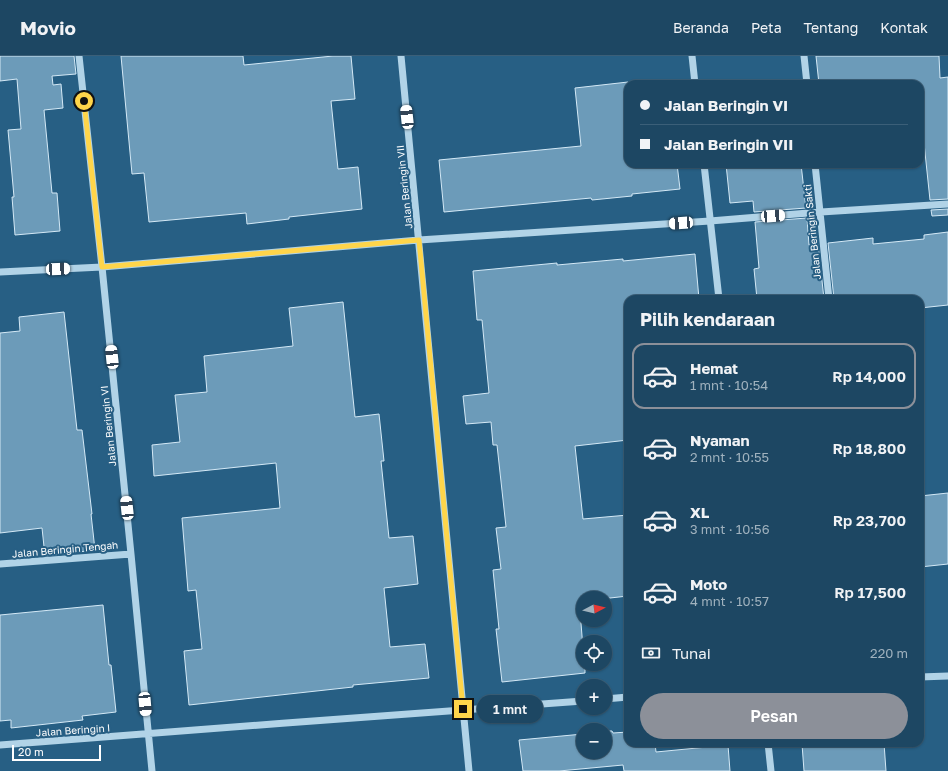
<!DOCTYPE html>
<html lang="id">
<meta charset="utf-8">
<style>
:root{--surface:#1d4763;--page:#2a516c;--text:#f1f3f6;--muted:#a0b2be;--line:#3b5f78;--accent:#8c9099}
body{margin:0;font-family:"Golos Text",sans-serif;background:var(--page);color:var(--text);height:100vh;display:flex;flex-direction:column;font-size:15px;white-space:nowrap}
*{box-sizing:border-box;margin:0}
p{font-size:13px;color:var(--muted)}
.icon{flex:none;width:22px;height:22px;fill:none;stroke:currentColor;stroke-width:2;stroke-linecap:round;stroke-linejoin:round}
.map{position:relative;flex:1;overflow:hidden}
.details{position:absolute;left:624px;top:239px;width:300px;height:452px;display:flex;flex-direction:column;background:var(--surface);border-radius:12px;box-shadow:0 1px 3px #0004,0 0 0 1px var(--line)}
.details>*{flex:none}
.guide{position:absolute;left:624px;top:24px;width:300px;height:88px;border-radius:12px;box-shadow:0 1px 3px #0004,0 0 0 1px var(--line);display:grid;align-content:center;height:88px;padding:0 16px;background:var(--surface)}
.needle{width:26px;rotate:83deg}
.buttons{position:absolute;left:576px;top:535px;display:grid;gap:8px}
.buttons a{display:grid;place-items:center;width:36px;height:36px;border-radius:50%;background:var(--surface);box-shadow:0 1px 3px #0004,0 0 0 1px var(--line);font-size:20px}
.scale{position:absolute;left:12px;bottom:10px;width:89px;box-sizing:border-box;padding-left:4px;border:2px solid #fff;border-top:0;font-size:11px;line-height:14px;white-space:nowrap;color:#fff;-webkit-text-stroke:3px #275f84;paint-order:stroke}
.end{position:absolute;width:18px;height:18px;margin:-9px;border:5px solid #ffd54a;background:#111;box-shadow:0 0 0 2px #111}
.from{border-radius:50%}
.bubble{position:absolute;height:28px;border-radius:14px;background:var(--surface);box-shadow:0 1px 3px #0004,0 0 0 1px var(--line);font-size:13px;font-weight:600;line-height:28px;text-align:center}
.car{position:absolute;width:12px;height:24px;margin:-12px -6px;border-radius:5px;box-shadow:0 0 3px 1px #0007;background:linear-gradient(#fff 24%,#345 0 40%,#fff 0 76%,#345 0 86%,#fff 0)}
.guide b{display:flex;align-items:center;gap:14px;height:38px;font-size:15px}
.guide b+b{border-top:1px solid var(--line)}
.guide i{width:10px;height:10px;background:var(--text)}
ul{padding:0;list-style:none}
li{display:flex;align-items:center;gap:12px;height:66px;margin:0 8px 6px;padding:0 8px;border:2px solid transparent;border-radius:12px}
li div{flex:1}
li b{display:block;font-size:15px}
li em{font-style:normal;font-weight:600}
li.current{border-color:var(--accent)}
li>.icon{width:36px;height:36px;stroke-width:1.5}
h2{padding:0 16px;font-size:18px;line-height:48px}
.pay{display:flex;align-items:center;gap:10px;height:44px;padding:0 16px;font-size:15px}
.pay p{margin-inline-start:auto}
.button{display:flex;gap:8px;margin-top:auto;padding:8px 16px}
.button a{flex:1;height:46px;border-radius:24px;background:var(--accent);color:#fff;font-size:16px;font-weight:600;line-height:46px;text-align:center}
header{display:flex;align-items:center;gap:24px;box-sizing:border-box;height:56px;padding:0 20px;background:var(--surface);border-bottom:1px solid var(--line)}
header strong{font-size:19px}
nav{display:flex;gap:22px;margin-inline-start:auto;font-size:14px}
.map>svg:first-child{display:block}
.building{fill:#6c9bb9;stroke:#d4e9f6}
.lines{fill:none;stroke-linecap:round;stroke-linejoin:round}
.minor{stroke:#b1d3e7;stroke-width:7}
.route{stroke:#ffd54a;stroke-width:5}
.labels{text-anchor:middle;stroke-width:4;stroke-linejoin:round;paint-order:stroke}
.street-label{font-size:10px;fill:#fff;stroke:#275f84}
</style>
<header>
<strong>Movio</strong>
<nav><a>Beranda</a><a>Peta</a><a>Tentang</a><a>Kontak</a></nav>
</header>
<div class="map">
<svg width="948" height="715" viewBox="0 0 948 715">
<rect width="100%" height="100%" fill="#275f84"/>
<!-- building -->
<path class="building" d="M0,0H74L76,18L52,20L53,29L61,28L63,52L44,54L52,137H57L60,175L15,179L12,141H14L8,74L21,73L17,23L0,25Z
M121,0H243L244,9L333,0H351L355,43L331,45L338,113L358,111L362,153L289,161V163L247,168L246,157L149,166L144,117L132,118Z
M816,0H939L940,22L948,21V143L930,144L924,87L920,88V28H819Z
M628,26V108H677L680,133L632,138V140L592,144L591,142L444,156L439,104L581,90L575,32Z
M726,108H801L806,152L754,156L753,145L730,147Z
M948,153V159L932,160L931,154Z
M807,162L809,189L818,188L824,243H757L754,213L759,212L755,166Z
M948,176V249L920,252V243H834L828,187L873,182V188L924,183V179Z
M695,198L699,243H627L628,255V384L575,390L583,463L628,459V540L610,542H583V555H580L583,592V608H585V617L502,626L496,573H499L493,514L501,513L496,472L506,471L497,389H493L491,366L466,368L463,340L489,337L482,264H477L473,215L557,207V209L623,203V205Z
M343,246L355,361L379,358L384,405H381L389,482L413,480L418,528L384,532L390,591L425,588L429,622L353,629V631L189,649L184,595L202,593L196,534L188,535L182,462L280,452L276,407L154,420L152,389L180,386L175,339L207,336L204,300L293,290L289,252Z
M64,256L77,374H82L92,458H91L95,494L45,500L42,472L0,477V277L20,275L19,261Z
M948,437V508L920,511V440Z
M103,549L109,609H111L116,656L82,660L83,664L11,672V664L0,665V559Z
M605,675H612L613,677L628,676V687H655L656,696L728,689L730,715H624L623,709L559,715H523L519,684L583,678V696H605Z
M819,687H884L886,715H804L802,688Z"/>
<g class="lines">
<!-- minor -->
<path class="minor" d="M79,0L102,211L131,498L152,715
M401,0L469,715
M692,0L695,28
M804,0L807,28
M704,108L719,243
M815,108L829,243
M0,216L102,211L419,184L710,165L821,156L948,148
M0,508L131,498
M920,621L948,620
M605,643L628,641
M768,687L771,715
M0,689C194,675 389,658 583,645"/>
</g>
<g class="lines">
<!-- route -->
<path class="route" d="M84,45L102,211L419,184L463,653"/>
</g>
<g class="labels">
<!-- street labels -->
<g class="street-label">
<text transform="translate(404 131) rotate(-96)" y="4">Jalan Beringin VII</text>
<text transform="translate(812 176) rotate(-96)" y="4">Jalan Beringin Sakti</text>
<text transform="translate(108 370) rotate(-96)" y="4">Jalan Beringin VI</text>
<text transform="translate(65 493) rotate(-5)" y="4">Jalan Beringin Tengah</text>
<text transform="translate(73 674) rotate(-4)" y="4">Jalan Beringin I</text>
</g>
</g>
</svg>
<div class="buttons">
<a><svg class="needle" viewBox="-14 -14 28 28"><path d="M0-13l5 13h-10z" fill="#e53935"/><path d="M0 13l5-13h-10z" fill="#a0b2be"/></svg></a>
<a><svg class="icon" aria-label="locate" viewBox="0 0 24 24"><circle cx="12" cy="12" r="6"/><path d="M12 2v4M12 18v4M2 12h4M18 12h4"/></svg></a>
<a>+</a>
<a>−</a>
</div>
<div class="scale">20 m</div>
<i class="end from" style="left:84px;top:45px"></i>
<i class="end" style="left:463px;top:653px"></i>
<div class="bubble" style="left:477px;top:639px;width:66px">1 mnt</div>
<i class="car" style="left:407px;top:61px;rotate:354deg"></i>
<i class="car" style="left:773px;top:160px;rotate:86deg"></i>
<i class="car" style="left:681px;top:167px;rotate:266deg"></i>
<i class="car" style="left:58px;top:213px;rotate:87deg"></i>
<i class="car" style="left:112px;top:301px;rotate:354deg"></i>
<i class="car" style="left:127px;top:452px;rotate:354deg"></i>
<i class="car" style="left:145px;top:648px;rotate:175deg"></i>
<div class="guide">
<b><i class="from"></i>Jalan Beringin VI</b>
<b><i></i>Jalan Beringin VII</b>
</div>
<section class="details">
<h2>Pilih kendaraan</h2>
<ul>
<li class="current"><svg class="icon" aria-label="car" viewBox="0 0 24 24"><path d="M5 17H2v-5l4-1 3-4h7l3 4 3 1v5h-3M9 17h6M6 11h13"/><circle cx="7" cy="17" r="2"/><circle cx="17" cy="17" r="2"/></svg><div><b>Hemat</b><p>1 mnt · 10:54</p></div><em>Rp 14,000</em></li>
<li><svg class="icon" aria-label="car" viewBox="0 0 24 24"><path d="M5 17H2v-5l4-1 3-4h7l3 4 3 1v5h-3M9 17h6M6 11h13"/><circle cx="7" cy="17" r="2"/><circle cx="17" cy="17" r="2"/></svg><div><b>Nyaman</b><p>2 mnt · 10:55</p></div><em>Rp 18,800</em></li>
<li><svg class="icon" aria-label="car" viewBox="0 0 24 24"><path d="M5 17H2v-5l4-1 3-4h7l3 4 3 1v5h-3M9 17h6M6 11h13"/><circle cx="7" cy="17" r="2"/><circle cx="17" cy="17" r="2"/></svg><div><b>XL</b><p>3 mnt · 10:56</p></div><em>Rp 23,700</em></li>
<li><svg class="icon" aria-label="car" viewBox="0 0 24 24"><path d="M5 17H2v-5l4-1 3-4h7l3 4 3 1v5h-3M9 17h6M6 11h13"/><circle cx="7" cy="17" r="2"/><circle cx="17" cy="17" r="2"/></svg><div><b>Moto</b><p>4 mnt · 10:57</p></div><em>Rp 17,500</em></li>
</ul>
<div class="pay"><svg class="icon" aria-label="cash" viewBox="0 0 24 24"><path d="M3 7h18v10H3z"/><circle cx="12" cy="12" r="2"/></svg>Tunai<p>220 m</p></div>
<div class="button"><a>Pesan</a></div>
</section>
</div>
